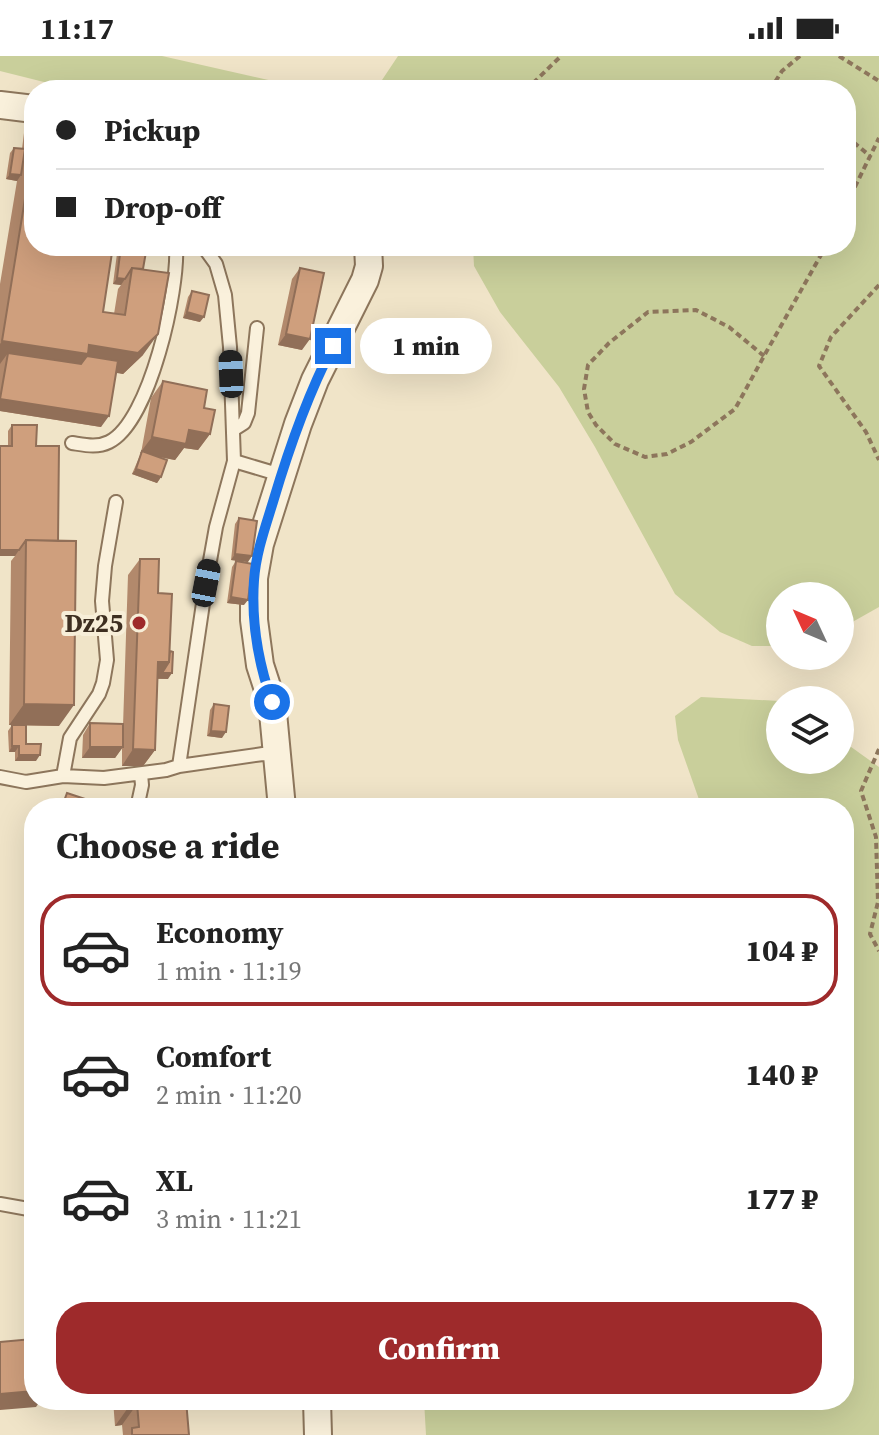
<!DOCTYPE html>
<meta charset="utf-8">
<style>
:root{--surface:#fff;--page:#f6f6f6;--text:#222;--muted:#767676;--line:#e0e0e0;--accent:#9e2a2b}
body{margin:0;font-family:"Source Serif 4",serif;background:var(--page);color:var(--text);height:100vh;display:flex;flex-direction:column;font-size:30px;white-space:nowrap}
*{box-sizing:border-box;margin:0}
p{font-size:26px;color:var(--muted)}
.icon{flex:none;width:44px;height:44px;fill:none;stroke:currentColor;stroke-width:2;stroke-linecap:round;stroke-linejoin:round}
.map{position:relative;flex:1;overflow:hidden}
.side{position:absolute;left:24px;top:742px;width:830px;height:612px;display:flex;flex-direction:column;background:var(--surface);border-radius:32px;box-shadow:0 8px 32px #0002}
.side>*{flex:none}
.guide{position:absolute;left:24px;top:24px;width:832px;height:176px;border-radius:32px;box-shadow:0 8px 32px #0002;display:grid;align-content:center;height:176px;padding:0 32px;background:var(--surface)}
.needle{width:52px;rotate:314deg}
.buttons{position:absolute;left:766px;top:526px;display:grid;gap:16px}
.buttons a{display:grid;place-items:center;width:88px;height:88px;border-radius:50%;background:var(--surface);box-shadow:0 8px 32px #0002;font-size:40px}
.end{position:absolute;width:36px;height:36px;margin:-18px;border:10px solid #1a73e8;background:#fff;box-shadow:0 0 0 4px #fff}
.from{border-radius:50%}
.bubble{position:absolute;height:56px;border-radius:28px;background:var(--surface);box-shadow:0 8px 32px #0002;font-size:26px;font-weight:800;line-height:56px;text-align:center}
.car{position:absolute;width:24px;height:48px;margin:-24px -12px;border-radius:10px;box-shadow:0 0 6px 2px #0007;background:linear-gradient(#222 24%,#8ab4d8 0 40%,#222 0 76%,#8ab4d8 0 86%,#222 0)}
.guide b{display:flex;align-items:center;gap:28px;height:76px;font-size:30px}
.guide b+b{border-top:2px solid var(--line)}
.guide i{width:20px;height:20px;background:var(--text)}
ul{padding:0;list-style:none}
li{display:flex;align-items:center;gap:24px;height:112px;margin:0 16px 12px;padding:0 16px;border:4px solid transparent;border-radius:32px}
li div{flex:1}
li b{display:block;font-size:30px}
li em{font-style:normal;font-weight:800}
li.selected{border-color:var(--accent)}
li>.icon{width:72px;height:72px;stroke-width:1.5}
h2{padding:0 32px;font-size:36px;line-height:96px}
.primary-button{display:flex;gap:16px;margin-top:auto;padding:16px 32px}
.primary-button a{flex:1;height:92px;border-radius:32px;background:var(--accent);color:#fff;font-size:32px;font-weight:800;line-height:92px;text-align:center}
.status{display:flex;justify-content:space-between;align-items:center;height:56px;padding:0 40px;background:var(--surface);direction:ltr}
.status svg{height:22px;fill:currentColor}
.map>svg:first-child{display:block}
.green{fill:#c9cf9b}
.lines{fill:none;stroke-linecap:round;stroke-linejoin:round}
.lane-casing{stroke:#8d765c;stroke-width:16}
.street-casing{stroke:#8d765c;stroke-width:30}
.path{stroke:#8d765c;stroke-width:4;stroke-dasharray:6 4;stroke-linecap:butt}
.lane{stroke:#faf1dc;stroke-width:12}
.street{stroke:#faf1dc;stroke-width:26}
.wall{fill:#b2896c}
.shaded-wall{fill:#916f58}
.building{fill:#cf9f7d;stroke:#916f58;stroke-width:2}
.route{stroke:#1a73e8;stroke-width:10}
.poi-dot{fill:#9e2a2b;stroke:#f7eed8;stroke-width:3}
.labels{text-anchor:middle;stroke-width:8;stroke-linejoin:round;paint-order:stroke}
.poi-label{font-size:26px;font-weight:bold;fill:#3d2e20;stroke:#f7eed8;text-anchor:end}
</style>
<div class="status"><b>11:17</b><svg viewBox="0 0 49 12"><path d="M0 12V9h3v3zM5 12V6h3v6zM10 12V3h3v9zM15 12V0h3v12zM26 1h20v11H26zM47 4h2v5h-2z"/></svg></div>
<div class="map">
<svg width="879" height="1379" viewBox="0 0 879 1379">
<rect width="100%" height="100%" fill="#f0e4c8"/>
<!-- green -->
<path class="green" d="M0,0H162L313,34H76L0,15Z
M398,0H879V551L840,573V540H780V590H752L720,576L675,538L595,391L559,331L500,256L474,210L473,190H846V34H360L380,27Z
M701,641L780,645V704H840V683L879,711V1379H426L424,1344H844V752H702L678,684L675,660Z"/>
<g class="lines">
<!-- lane casing -->
<g class="lane-casing">
<path id="lane" d="M233,374L244,367L248,357L257,272
M72,387C85,389 97,392 109,386C150,366 179,233 176,190
M234,405L281,419
M179,710L263,698L278,699
M63,720L70,682L99,638L103,627L107,604L102,545L105,510L116,446
M0,721L26,726L63,720L104,722L166,714L179,710L206,527L216,471L234,405L230,291L225,239L216,208L203,190
M137,752L142,729L141,718
M0,1148L34,1154"/>
</g>
<!-- street casing -->
<g class="street-casing">
<path id="street" d="M0,49L34,53
M282,752L272,646L260,609L254,564V522L260,488L298,368L315,324L365,224L369,210L368,190
M317,1344L318,1379"/>
</g>
<!-- path -->
<path class="path" d="M839,0L879,25
M526,34L561,0
M770,34L782,15L800,0
M846,80L870,100
M846,149L879,82
M879,229L831,281L819,310L866,376L879,404
M764,300L729,271L696,254L648,256L609,287L588,309L584,333L588,356L596,369L615,388L645,401L667,398L691,386L735,353L764,300L826,190
M879,693L861,735L876,781L878,846L870,878L879,895"/>
<!-- lane -->
<use href="#lane" class="lane"/>
<!-- street -->
<use href="#street" class="street"/>
</g>
<!-- wall -->
<path class="wall" d="M34,63V190L103,256L114,258L118,233L121,229L113,228L118,190H147L143,213V299L123,318L116,316L101,371L0,355V228L17,125L6,123L10,97L14,92L22,93L24,77Z
M300,212L302,294L278,289L292,223Z
M192,235L200,266L183,262L188,241Z
M163,325L204,352L210,378L198,394L184,392L175,404L158,401L161,421L157,427L132,418L141,397L151,342Z
M12,369L36,390L58,485L59,670L9,669L11,505L15,500H0V390H8V375Z
M239,462L248,506L231,504L235,468Z
M140,503L158,537L168,623H157L155,694L143,710H122V692L115,702H82L83,679L90,667L123,670L128,519Z
M236,505L244,549L227,547L232,511Z
M214,648L222,682L207,680L210,654Z
M12,669L26,688L36,705H15V696H9L8,675Z
M113,1344H186L189,1379H123L122,1369L115,1370Z"/>
<!-- shaded-wall -->
<path class="shaded-wall" d="M10,118L21,119L17,125L6,123Z
M117,222L125,223L121,229L113,228Z
M187,256L204,261L200,266L183,262Z
M158,278L143,299L123,318L79,311L8,297L0,308V288L2,285L89,289Z
M286,278L310,283L302,294L278,289Z
M0,343L109,360L101,371L0,355Z
M189,374L210,378L198,394L184,392L175,404L140,397L152,381Z
M136,413L161,421L157,427L132,418Z
M0,494H19L15,500H0Z
M235,498L252,500L248,506L231,504Z
M231,541L248,544L244,549L227,547Z
M158,606H169L172,617L168,623L146,622Z
M24,648L74,649L59,670L9,669Z
M211,675L226,676L222,682L207,680Z
M12,690H19L15,696H9Z
M90,691H123L115,702H82Z
M133,693L155,694L143,710H122Z
M19,699H40L36,705H15Z
M34,1335V1344H41L36,1351L0,1354V1338Z
M137,1348L122,1369L115,1370L130,1349Z"/>
<!-- building -->
<path class="building" d="M34,87V190H113L103,256L125,259L132,212L169,217L158,278L138,297L89,289L88,298L2,285Z
M14,92L25,93L21,119L10,118Z
M121,190H147L143,213L132,212L125,223L117,222Z
M300,212L324,217L310,283L286,278Z
M192,235L209,239L204,261L187,256Z
M8,297L81,308L87,300L118,305L109,360L0,343Z
M163,325L207,334L204,352L215,354L210,378L189,374L186,388L152,381Z
M12,369H37L36,390H59L58,485L26,484L19,494H0V390H12Z
M142,395L167,404L161,421L136,413Z
M239,462L257,465L252,500L235,498Z
M26,484L76,485L74,649L24,648Z
M140,503H159L158,537L172,538L169,606H158L155,694L133,693Z
M236,505L253,508L248,544L231,541Z
M170,595L173,596L172,617H162L169,606Z
M214,648L229,650L226,676L211,675Z
M90,667L123,668V691H90Z
M12,669H26V688H41L40,699H19V690H12Z
M67,737L97,747L96,752H74L63,748Z
M32,1283L33,1288L34,1287V1335L0,1338V1286Z
M129,1344H186L189,1379H132V1372L139,1371L137,1348L130,1349Z"/>
<g class="lines">
<!-- route -->
<path class="route" d="M272,646C258,606 251,567 254,524C256,497 265,472 273,446C289,392 307,340 333,290"/>
</g>
<!-- markers -->
<circle class="poi-dot" cx="139" cy="567" r="8"/>
<g class="labels">
<!-- poi labels -->
<g class="poi-label">
<text x="123" y="576">Dz25</text>
</g>
</g>
</svg>
<div class="buttons">
<a><svg class="needle" viewBox="-14 -14 28 28"><path d="M0-13l5 13h-10z" fill="#e53935"/><path d="M0 13l5-13h-10z" fill="#767676"/></svg></a>
<a><svg class="icon" aria-label="layers" viewBox="0 0 24 24"><path d="M12 4l9 5-9 5-9-5zM3 14l9 5 9-5"/></svg></a>
</div>
<i class="end from" style="left:272px;top:646px"></i>
<i class="end" style="left:333px;top:290px"></i>
<div class="bubble" style="left:360px;top:262px;width:132px">1 min</div>
<i class="car" style="left:231px;top:318px;rotate:358deg"></i>
<i class="car" style="left:206px;top:527px;rotate:11deg"></i>
<div class="guide">
<b><i class="from"></i>Pickup</b>
<b><i></i>Drop-off</b>
</div>
<section class="side">
<h2>Choose a ride</h2>
<ul>
<li class="selected"><svg class="icon" aria-label="car" viewBox="0 0 24 24"><path d="M5 17H2v-5l4-1 3-4h7l3 4 3 1v5h-3M9 17h6M6 11h13"/><circle cx="7" cy="17" r="2"/><circle cx="17" cy="17" r="2"/></svg><div><b>Economy</b><p>1 min · 11:19</p></div><em>104 ₽</em></li>
<li><svg class="icon" aria-label="car" viewBox="0 0 24 24"><path d="M5 17H2v-5l4-1 3-4h7l3 4 3 1v5h-3M9 17h6M6 11h13"/><circle cx="7" cy="17" r="2"/><circle cx="17" cy="17" r="2"/></svg><div><b>Comfort</b><p>2 min · 11:20</p></div><em>140 ₽</em></li>
<li><svg class="icon" aria-label="car" viewBox="0 0 24 24"><path d="M5 17H2v-5l4-1 3-4h7l3 4 3 1v5h-3M9 17h6M6 11h13"/><circle cx="7" cy="17" r="2"/><circle cx="17" cy="17" r="2"/></svg><div><b>XL</b><p>3 min · 11:21</p></div><em>177 ₽</em></li>
</ul>
<div class="primary-button"><a>Confirm</a></div>
</section>
</div>
